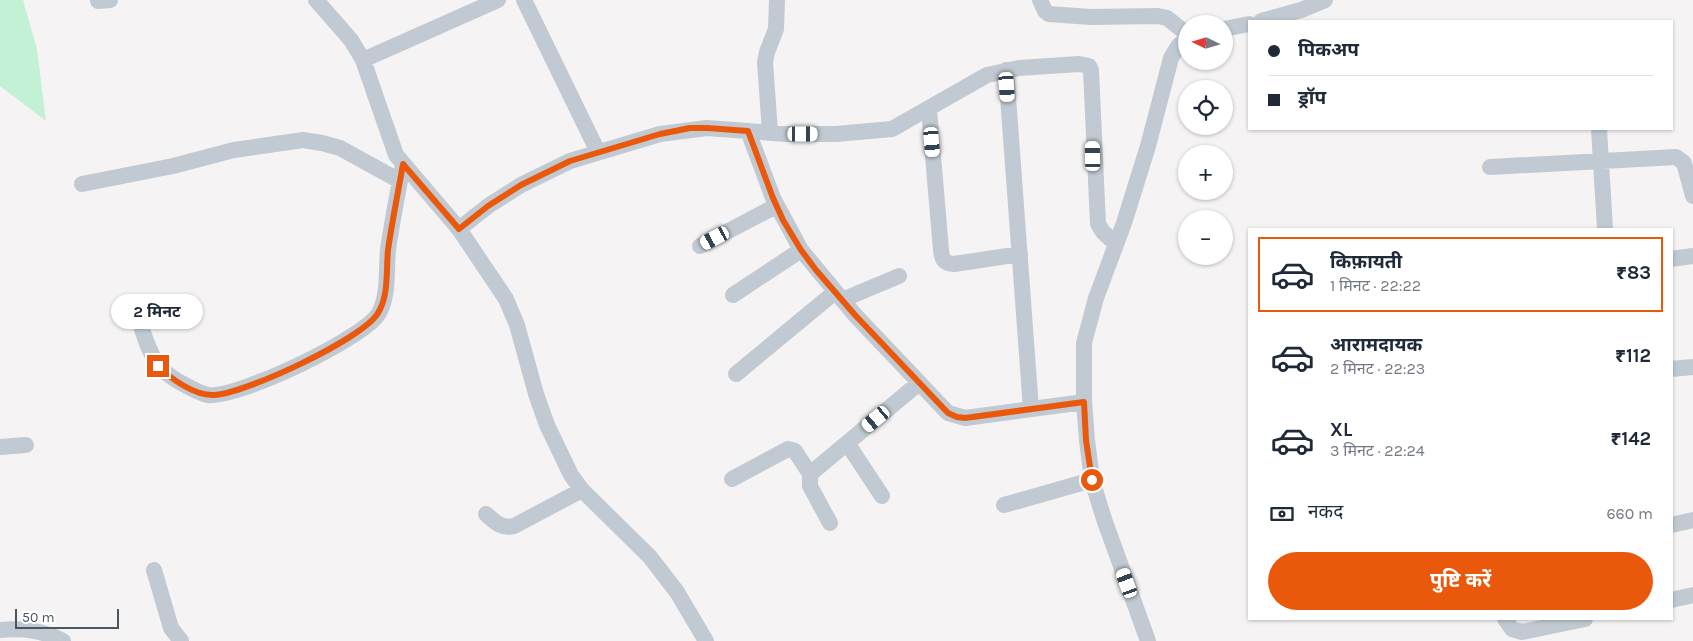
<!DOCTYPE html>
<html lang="hi">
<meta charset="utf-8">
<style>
:root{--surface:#fff;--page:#f6f6f7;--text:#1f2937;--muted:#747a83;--line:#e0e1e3;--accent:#ea580c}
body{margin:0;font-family:Karla,"Noto Sans Devanagari",sans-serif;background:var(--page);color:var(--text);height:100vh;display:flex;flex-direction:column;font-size:19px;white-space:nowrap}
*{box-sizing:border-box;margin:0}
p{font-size:16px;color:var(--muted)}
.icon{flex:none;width:28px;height:28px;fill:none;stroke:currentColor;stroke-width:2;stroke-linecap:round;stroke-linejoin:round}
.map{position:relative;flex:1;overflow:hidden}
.panel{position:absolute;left:1248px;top:228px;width:425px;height:392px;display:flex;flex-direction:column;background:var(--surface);border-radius:0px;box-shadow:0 1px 4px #0004}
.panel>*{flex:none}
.guide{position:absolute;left:1248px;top:20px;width:425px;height:110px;border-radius:0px;box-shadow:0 1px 4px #0004;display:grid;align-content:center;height:110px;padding:0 20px;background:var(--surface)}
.needle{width:32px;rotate:275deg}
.fabs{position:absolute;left:1178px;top:15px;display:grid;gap:10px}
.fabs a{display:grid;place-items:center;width:55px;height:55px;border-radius:50%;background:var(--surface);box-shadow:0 1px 4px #0004;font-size:25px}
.scale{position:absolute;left:15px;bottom:12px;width:104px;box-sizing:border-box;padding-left:5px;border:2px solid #4a5661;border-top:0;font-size:14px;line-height:18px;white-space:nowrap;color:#4a5661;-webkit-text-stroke:4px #fff;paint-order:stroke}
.end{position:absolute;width:22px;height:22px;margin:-11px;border:6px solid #ea580c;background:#fff;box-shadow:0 0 0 2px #fff}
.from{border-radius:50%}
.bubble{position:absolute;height:35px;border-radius:18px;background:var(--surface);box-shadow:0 1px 4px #0004;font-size:16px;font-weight:700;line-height:35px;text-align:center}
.car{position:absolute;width:15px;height:30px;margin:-15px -8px;border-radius:6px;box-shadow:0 0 4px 1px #0007;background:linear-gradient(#fff 24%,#345 0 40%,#fff 0 76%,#345 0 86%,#fff 0)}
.guide b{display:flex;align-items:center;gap:18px;height:48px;font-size:19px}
.guide b+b{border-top:1px solid var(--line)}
.guide i{width:12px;height:12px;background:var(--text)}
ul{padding:9px 0 0;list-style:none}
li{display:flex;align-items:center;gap:15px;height:75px;margin:0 10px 8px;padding:0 10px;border:2px solid transparent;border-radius:0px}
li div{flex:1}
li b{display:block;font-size:19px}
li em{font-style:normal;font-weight:700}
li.current{border-color:var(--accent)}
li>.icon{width:45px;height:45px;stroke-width:1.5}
.pay{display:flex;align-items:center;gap:12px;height:55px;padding:0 20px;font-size:19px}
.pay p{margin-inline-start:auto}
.button{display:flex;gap:10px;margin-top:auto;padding:10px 20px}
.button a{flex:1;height:58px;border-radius:30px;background:var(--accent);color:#fff;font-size:20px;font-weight:700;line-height:58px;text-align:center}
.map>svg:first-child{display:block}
.green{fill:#c3f1d5}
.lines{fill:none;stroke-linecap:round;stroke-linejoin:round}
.minor{stroke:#c1cad2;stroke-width:16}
.route{stroke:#ea580c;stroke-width:6}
</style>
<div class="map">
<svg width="1693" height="641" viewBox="0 0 1693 641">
<rect width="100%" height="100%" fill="#f5f3f3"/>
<!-- green -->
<path class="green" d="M0,0H23L37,49L46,121L0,86Z"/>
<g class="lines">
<!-- minor -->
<path class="minor" d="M316,0L351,40L363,60L396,155L459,229L506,299L517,325L536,394L547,425L571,475L582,490L650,557L677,592L706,641
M524,0L598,152
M1040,0L1045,11L1049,14L1091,17L1158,16L1167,18L1186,33
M98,1L110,0
M1261,21L1301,10L1325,0
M1224,29L1249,24
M363,60L498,0
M1006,70L1031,409
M929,109L941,250C942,260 944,263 954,264L1020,254
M1599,129L1605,229
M748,131L773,198L801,250L855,315L948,413L965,418L1084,402
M770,132L765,62L767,52L776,29L777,0
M1490,167L1676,157L1684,163L1693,196
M82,184L173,166L234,150L303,140L322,143L340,148L400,181
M459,229L488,206L521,185L570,161L660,134L707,128L786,134H836L892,129L987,75L1019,68L1079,64L1089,66L1091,70L1098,224L1103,232L1116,244
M700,246L776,206
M1671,259L1693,256
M733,295L801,250
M842,300L899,276
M141,326C151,357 156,371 187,386C193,389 200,393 208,395C236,399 364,339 379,313C389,295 386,270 388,250C392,221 398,193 403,164
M1671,369L1693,367
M736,374L835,292
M847,443L882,496
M0,447L26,445
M732,479L788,449L795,451L810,474
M1004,505L1092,480
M486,514C495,522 501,529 514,526L582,490
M830,523L810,486V474L919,383
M1671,525L1693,520
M154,570L171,628L181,641
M1671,600L1693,595
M1505,619L1512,629L1522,632L1585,619
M0,630C23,628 42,630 63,641
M1148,641L1104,519L1092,480L1087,440L1084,402V343L1096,298L1124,223L1148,146L1171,58L1179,45L1186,40"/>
</g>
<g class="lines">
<!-- route -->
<path class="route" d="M158,366C171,379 195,396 214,395C244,394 363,339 378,313C389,296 386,270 388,250C392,222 398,193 403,164L459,229L488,206L521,185L570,161L660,134L690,128H707L748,131L773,198L783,220L801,250L816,270L855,315L948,413L957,417L965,418L1084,402L1086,440L1092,480"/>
</g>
</svg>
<div class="fabs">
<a><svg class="needle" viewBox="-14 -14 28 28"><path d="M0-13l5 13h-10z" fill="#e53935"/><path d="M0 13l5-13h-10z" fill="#747a83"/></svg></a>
<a><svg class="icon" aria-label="locate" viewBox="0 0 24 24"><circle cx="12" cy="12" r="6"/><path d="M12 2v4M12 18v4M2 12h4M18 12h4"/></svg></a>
<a>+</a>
<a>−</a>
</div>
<div class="scale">50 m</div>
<i class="end from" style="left:1092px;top:480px"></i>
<i class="end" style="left:158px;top:366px"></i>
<div class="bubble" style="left:111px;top:294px;width:92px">2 मिनट</div>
<i class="car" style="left:1007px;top:87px;rotate:176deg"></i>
<i class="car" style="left:803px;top:134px;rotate:90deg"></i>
<i class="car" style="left:932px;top:142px;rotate:175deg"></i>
<i class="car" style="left:1093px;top:156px;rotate:359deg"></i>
<i class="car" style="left:715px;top:238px;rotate:242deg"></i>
<i class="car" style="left:876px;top:419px;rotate:230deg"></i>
<i class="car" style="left:1127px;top:583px;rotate:340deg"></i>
<div class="guide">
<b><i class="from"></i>पिकअप</b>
<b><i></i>ड्रॉप</b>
</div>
<section class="panel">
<ul>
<li class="current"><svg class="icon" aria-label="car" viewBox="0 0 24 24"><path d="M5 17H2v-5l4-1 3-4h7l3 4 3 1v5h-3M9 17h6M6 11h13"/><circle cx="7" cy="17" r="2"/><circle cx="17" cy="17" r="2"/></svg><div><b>किफ़ायती</b><p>1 मिनट · 22:22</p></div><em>₹83</em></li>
<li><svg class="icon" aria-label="car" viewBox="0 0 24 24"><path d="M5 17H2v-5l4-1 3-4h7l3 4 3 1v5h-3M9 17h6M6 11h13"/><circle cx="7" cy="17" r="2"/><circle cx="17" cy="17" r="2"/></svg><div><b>आरामदायक</b><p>2 मिनट · 22:23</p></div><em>₹112</em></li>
<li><svg class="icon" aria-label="car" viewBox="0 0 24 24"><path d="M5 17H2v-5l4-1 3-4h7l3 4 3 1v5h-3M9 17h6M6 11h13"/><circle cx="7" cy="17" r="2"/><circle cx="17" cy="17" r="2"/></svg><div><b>XL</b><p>3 मिनट · 22:24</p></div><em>₹142</em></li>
</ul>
<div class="pay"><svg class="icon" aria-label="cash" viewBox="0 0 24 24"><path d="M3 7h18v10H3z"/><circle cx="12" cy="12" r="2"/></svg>नकद<p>660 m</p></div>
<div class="button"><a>पुष्टि करें</a></div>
</section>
</div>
